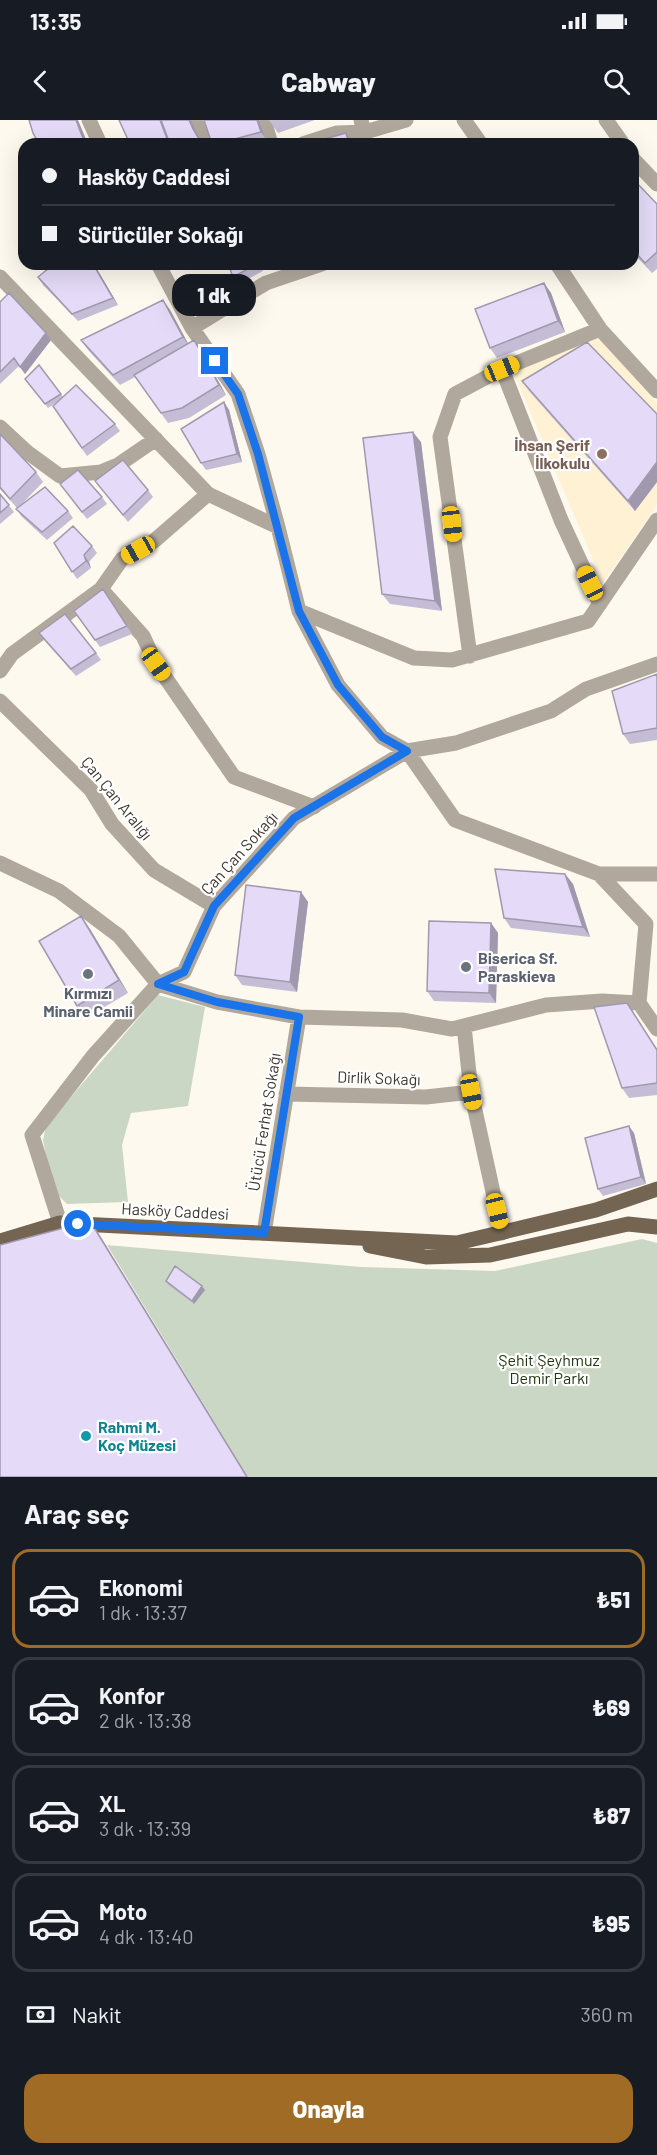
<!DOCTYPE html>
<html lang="tr">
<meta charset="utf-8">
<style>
:root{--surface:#171b24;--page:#20242c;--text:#f1f3f6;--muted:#9ea1a6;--line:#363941;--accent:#a06b24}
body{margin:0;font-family:Barlow,sans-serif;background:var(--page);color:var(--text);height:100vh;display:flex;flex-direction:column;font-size:22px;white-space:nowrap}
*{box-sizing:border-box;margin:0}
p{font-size:20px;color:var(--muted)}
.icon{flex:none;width:33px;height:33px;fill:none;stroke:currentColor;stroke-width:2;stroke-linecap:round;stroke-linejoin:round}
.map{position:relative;height:1357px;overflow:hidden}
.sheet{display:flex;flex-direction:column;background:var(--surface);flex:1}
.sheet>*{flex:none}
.guide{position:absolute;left:18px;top:18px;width:621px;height:132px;border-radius:18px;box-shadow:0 6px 24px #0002;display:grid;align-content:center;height:132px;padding:0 24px;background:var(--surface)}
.end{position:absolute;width:27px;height:27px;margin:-14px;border:8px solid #1a73e8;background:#fff;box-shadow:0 0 0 3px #fff}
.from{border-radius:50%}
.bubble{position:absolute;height:42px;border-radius:18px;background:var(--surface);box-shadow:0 6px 24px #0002;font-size:20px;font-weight:800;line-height:42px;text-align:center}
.car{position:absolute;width:18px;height:36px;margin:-18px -9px;border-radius:8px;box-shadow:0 0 4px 2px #0007;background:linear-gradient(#f5c518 24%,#345 0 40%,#f5c518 0 76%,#345 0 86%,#f5c518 0)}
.guide b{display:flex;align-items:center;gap:21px;height:57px;font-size:22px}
.guide b+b{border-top:2px solid var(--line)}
.guide i{width:15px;height:15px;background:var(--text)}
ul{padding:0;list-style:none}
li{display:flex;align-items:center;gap:18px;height:99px;margin:0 12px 9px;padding:0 12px;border:3px solid var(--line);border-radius:18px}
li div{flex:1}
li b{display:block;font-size:22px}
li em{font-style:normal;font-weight:800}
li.on{border-color:var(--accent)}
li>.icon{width:54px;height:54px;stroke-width:1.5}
h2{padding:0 24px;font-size:27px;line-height:72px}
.pay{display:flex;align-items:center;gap:15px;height:66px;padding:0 24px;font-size:22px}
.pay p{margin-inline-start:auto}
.primary-button{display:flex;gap:12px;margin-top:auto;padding:12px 24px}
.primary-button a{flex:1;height:69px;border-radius:18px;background:var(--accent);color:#fff;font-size:24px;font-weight:800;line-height:69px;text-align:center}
.status{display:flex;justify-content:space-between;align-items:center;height:42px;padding:0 30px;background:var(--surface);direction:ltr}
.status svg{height:16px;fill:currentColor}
header{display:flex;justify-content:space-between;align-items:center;height:78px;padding:0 24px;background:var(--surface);font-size:27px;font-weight:800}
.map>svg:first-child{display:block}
.built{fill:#fef1d4}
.green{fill:#cbd7c5}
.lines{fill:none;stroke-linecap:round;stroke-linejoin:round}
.minor{stroke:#b1a89d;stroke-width:15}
.major{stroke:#746452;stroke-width:15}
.wall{fill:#c5bcd5}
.shaded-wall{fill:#a099ae}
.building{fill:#e5dbf8;stroke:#a099ae;stroke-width:1.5}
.route{stroke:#1a73e8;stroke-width:8}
.education-dot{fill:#8d6e63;stroke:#fff;stroke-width:2}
.worship-dot{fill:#6b7280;stroke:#fff;stroke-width:2}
.culture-dot{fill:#0f9aa8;stroke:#fff;stroke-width:2}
.labels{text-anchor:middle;stroke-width:4.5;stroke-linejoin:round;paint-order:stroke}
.education-label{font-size:16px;font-weight:bold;fill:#785e54;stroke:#fff;text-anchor:end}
.street-label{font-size:16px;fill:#3d382d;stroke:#fff}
.worship-label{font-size:16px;font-weight:bold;fill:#5b616d;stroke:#fff;text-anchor:start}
.park-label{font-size:16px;fill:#20370f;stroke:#fff}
.culture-label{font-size:16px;font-weight:bold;fill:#0d838f;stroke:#fff;text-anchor:start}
</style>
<div class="status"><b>13:35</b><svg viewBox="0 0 49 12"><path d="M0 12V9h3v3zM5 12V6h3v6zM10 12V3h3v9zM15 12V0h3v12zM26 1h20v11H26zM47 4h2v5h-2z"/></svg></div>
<header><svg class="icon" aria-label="back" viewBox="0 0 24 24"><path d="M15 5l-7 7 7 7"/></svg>Cabway<svg class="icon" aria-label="search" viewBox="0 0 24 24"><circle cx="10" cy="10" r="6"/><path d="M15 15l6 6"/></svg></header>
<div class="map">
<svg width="657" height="1357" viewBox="0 0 657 1357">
<rect width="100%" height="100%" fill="#fef9ee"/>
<!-- built -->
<path class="built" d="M598,216L657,283V385L603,463L513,251Z"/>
<!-- green -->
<path class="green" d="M158,875L205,887L188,986L131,993L122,1025L128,1082L67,1084L53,1070L43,1020L46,1006Z
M642,1119L657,1123V1357H248L107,1125L361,1147L495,1151Z"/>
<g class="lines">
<!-- minor -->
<path class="minor" d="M89,0L100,24
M195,0L205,24
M264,0L271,24
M361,0L367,24
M464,0L481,24
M606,0L623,24
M303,24L337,13L365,12L406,0
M633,39L657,64
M158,144L192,208L238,274L258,334L278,407
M557,144L600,209L657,271
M0,157L208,374L278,407L299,491L338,565L382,617L407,631L455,700L599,754L646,804L639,883
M192,208L266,163L322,144
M502,249L561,400L600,484
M0,307L27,332L60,356L101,352L118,345L156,319
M101,469L143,516L156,544L234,657L314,687
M299,491L414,538L452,540L588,501L657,400
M470,536L440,317L455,274L502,249L600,209
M0,551L12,534L101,469L122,439L154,421L208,374
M0,581L91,670L112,704L154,750L214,786
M0,743L59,771L119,816L158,864L184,852L214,786L294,698L407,631L456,623L551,591L586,569L657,544
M599,754H657
M464,906L471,972L502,1113
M286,974L426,977L471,972
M60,1103L32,1015L93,936L158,864L217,882L299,897L402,900L452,909L546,885L602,881L639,883L657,909
M264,1113L299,897"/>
<!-- major -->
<path class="major" d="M0,1121L60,1103L457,1123L596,1090L657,1069
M370,1126L426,1137L490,1135L628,1104L657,1107"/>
</g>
<!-- wall -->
<path class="wall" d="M204,0H259L266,19L247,24H212Z
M269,0H315L278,13Z
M633,59L657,84V149L652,153L633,133Z
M54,144H94L118,185L78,201L43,165L38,157Z
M192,144H206L195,149Z
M228,144H259L263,151L238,164L233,157Z
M269,144H282L271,148Z
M544,163L551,173L565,212L497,238L490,228Z
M163,180L170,190L188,224L201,230L226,275L189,298L168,303L135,257L120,265L88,230L81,220Z
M0,182L51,220L25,254L19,246L0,264Z
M39,245L63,277L115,304L120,311L87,336L53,286L60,280L48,288L25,259Z
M522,261L657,294V362L635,391L529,271Z
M224,282L229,290L242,342L206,350L201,343Z
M0,314L36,352L43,362L20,386L68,391L73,398L47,420L21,396L17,388L0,369Z
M421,322L442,491L390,484L382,474Z
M95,361L148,370L153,377L128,402Z
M60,364L102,377L107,384L87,399Z
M0,374L14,392L0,404Z
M54,423L92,426L97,433L89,442L91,448L77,459Z
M103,469L132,514L100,527L74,491Z
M39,513L96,533L101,540L76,556L44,520Z
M657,554V620L630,624L623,614Z
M565,754L573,764L590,817L511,808L504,798Z
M301,772L308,782L297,872L242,865L235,855Z
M491,803L498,813L496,883L434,881L427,871Z
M90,809L128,873L86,898L77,886Z
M627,883L657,929V975L629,978L622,968Z
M634,1013L646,1064L603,1076L598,1069Z
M166,1161L205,1170L194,1184L168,1165Z"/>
<!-- shaded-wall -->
<path class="shaded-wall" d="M76,0H78L88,24H85Z
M189,0H191L198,16L202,24L193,9Z
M257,0H259L266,19L261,12Z
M346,13L353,23V24H349Z
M93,144H94L118,185L113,178Z
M544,163L551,173L565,212L558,201Z
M163,180L170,190L190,227L183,217Z
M46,213L51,220L25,254L20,247Z
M194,220L201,230L226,275L219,265Z
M224,282L229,290L242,342L237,334Z
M413,312L421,322L442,491L435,481Z
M657,342V362L635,391L628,381Z
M84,435L89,442L91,448L86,441Z
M565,754L573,764L590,817L583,807Z
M301,772L308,782L297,872L290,862Z
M81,796L90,809L128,873L119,860Z
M491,803L498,813L496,883L489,873Z
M629,1006L634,1013L646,1064L641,1057Z
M90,1101L99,1114L248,1357H247Z
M202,1166L205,1170L194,1184L192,1181Z"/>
<!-- building -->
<path class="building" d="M29,0H76L85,24H39L33,13Z
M119,0H160L169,24H130Z
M161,0H189L193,9L202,24H170Z
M204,0H257L261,12L216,24H212Z
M346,13L349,24H307Z
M633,59L657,84V132L645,143L633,130Z
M54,144H93L113,178L72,194L38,157Z
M228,144H257L233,157Z
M544,163L558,201L490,228L475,189Z
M9,173L46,213L20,247L14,238L0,252V182Z
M163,180L183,217L113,255L81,220Z
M194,220L219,265L182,288L161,293L134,255Z
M587,222L657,294V342L628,381L522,261Z
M39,245L61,274L45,284L25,259Z
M76,265L115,304L82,328L53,286Z
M224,282L237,334L201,343L181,309Z
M413,312L435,481L382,474L363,318Z
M0,314L36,352L10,379L0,367Z
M123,340L148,370L123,395L95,361Z
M78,350L102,377L82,392L60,364Z
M45,367L68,391L42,412L16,389Z
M0,374L9,385L0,393Z
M73,406L92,426L84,435L86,441L72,452L54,423Z
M103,469L127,506L95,520L74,491Z
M65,494L96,533L71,549L39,513Z
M657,554V608L623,614L612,571Z
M495,749L565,754L583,807L504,798Z
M246,765L301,772L290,862L235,855Z
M81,796L119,860L77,886L39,821Z
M429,801L491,803L489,873L427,871Z
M627,883L657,930V963L622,968L594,887Z
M629,1006L641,1057L598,1069L585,1018Z
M90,1101L247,1357H0V1125Z
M175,1146L202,1166L192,1181L166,1161Z"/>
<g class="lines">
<!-- route -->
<path class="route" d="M78,1104L264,1113L299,897L217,882L158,864L184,852L214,786L294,698L407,631L382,617L338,565L299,491L258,334L238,274L215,241"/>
</g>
<!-- markers -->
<circle class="education-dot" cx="602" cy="334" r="6"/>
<g class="worship-dot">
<circle cx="466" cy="847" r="6"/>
<circle cx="88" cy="854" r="6"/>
</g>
<circle class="culture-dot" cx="86" cy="1316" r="6"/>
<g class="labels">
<!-- education labels -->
<g class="education-label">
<text x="590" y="331">İhsan Şerif<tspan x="590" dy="18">İlkokulu</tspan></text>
</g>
<!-- street labels -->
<g class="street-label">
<text transform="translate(117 678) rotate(51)" y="6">Çan Çan Aralığı</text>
<text transform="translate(239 733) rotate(-48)" y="6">Çan Çan Sokağı</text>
<text transform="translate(379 958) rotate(2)" y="6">Dirlik Sokağı</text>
<text transform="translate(264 1002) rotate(-81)" y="6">Ütücü Ferhat Sokağı</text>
<text transform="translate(175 1091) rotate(3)" y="6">Hasköy Caddesi</text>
</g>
<!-- worship labels -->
<g class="worship-label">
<text x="478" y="844">Biserica Sf.<tspan x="478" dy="18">Paraskieva</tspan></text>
<text x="88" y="879" text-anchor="middle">Kırmızı<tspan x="88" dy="18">Minare Camii</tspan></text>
</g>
<!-- park labels -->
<g class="park-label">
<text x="549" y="1246">Şehit Şeyhmuz<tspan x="549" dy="18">Demir Parkı</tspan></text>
</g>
<!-- culture labels -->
<g class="culture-label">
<text x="98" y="1313">Rahmi M.<tspan x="98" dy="18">Koç Müzesi</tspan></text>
</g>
</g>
</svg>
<i class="end from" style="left:78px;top:1104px"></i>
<i class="end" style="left:215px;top:241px"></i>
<div class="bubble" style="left:172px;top:154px;width:84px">1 dk</div>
<i class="car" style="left:502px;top:249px;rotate:68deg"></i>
<i class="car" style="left:452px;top:404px;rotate:173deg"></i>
<i class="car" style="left:138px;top:430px;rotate:241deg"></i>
<i class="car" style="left:590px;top:463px;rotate:335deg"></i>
<i class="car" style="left:156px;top:544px;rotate:145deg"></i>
<i class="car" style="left:471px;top:972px;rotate:169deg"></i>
<i class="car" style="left:497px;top:1091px;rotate:166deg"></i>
<div class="guide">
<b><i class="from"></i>Hasköy Caddesi</b>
<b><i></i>Sürücüler Sokağı</b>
</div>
</div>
<section class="sheet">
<h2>Araç seç</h2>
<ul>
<li class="on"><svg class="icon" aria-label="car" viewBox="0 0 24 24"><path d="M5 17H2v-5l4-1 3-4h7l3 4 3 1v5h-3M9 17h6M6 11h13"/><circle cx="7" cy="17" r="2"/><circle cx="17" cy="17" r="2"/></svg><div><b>Ekonomi</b><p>1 dk · 13:37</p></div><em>₺51</em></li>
<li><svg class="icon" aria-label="car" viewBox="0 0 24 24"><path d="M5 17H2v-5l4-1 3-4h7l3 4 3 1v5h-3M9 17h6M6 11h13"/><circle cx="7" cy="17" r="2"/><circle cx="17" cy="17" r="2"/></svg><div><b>Konfor</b><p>2 dk · 13:38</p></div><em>₺69</em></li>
<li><svg class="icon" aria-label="car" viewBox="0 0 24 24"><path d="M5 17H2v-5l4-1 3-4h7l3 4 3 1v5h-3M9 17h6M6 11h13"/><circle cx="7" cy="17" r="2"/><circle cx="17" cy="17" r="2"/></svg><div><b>XL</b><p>3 dk · 13:39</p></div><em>₺87</em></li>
<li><svg class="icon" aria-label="car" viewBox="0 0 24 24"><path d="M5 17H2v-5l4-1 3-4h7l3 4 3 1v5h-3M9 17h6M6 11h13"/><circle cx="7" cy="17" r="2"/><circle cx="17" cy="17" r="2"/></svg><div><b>Moto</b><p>4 dk · 13:40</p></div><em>₺95</em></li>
</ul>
<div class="pay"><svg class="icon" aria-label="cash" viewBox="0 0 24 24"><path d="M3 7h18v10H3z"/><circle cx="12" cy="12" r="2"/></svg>Nakit<p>360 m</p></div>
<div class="primary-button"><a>Onayla</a></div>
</section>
